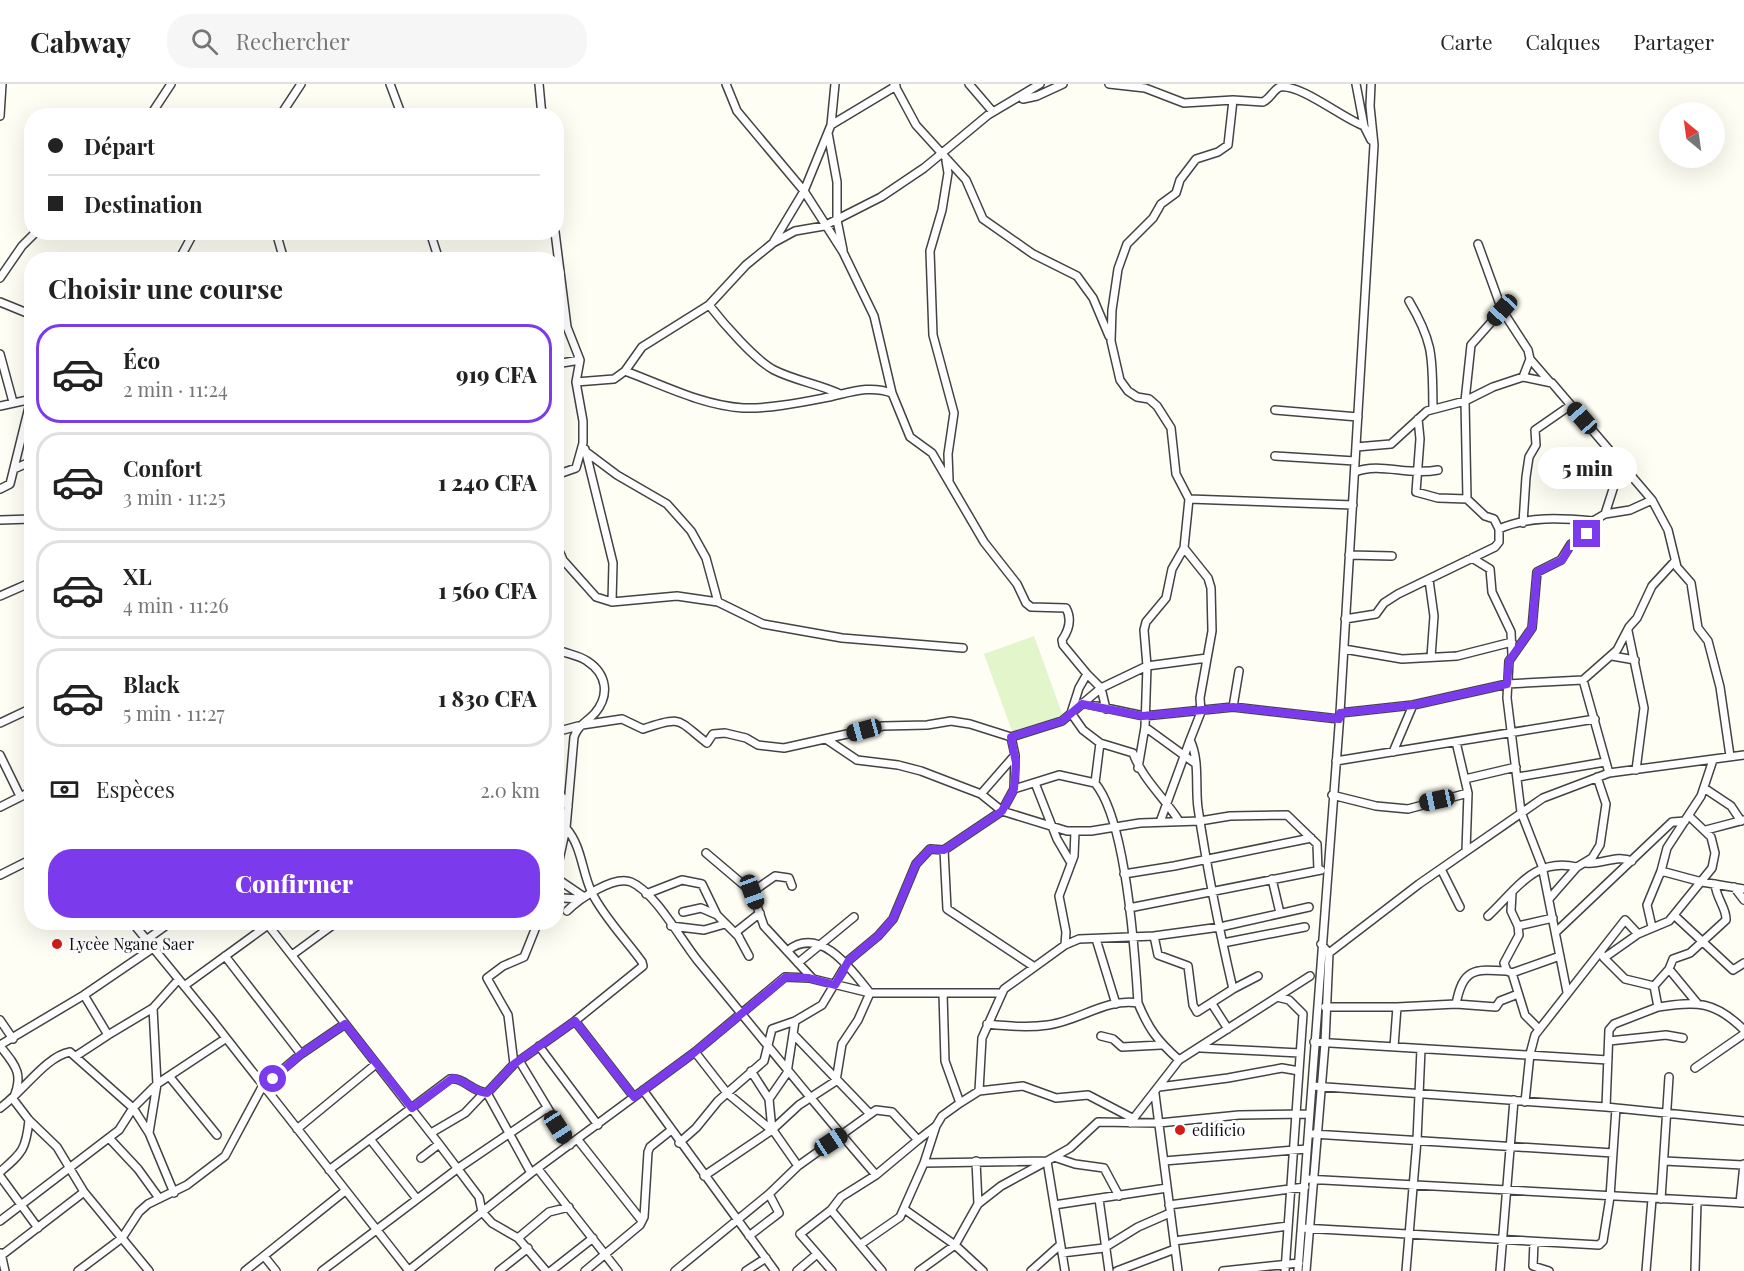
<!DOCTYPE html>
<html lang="fr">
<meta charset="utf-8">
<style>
:root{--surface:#fff;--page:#f6f6f6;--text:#222;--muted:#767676;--line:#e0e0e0;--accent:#7c3aed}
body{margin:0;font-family:"Playfair Display",serif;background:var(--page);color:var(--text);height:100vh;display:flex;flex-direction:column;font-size:22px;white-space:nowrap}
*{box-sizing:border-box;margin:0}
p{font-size:20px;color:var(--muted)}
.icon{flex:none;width:33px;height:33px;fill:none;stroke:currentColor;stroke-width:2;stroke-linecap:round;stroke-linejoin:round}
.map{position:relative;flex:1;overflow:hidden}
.side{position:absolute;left:24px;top:168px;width:540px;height:678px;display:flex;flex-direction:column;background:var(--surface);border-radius:24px;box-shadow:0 6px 24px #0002}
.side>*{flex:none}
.hud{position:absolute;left:24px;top:24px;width:540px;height:132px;border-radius:24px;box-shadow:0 6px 24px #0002;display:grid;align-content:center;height:132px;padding:0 24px;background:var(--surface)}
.needle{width:39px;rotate:331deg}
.buttons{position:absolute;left:1659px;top:18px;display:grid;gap:12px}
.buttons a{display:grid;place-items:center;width:66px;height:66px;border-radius:50%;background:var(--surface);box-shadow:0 6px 24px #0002;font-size:30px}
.end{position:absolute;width:27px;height:27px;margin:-14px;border:8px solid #7c3aed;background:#fff;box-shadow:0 0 0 3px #fff}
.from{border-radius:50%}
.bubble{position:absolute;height:42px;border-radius:21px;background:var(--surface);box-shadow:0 6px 24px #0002;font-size:20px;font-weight:800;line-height:42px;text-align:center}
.car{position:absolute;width:18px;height:36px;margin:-18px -9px;border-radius:8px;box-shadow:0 0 4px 2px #0007;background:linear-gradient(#222 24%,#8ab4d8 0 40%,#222 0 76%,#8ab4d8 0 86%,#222 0)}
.hud b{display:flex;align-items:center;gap:21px;height:57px;font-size:22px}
.hud b+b{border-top:2px solid var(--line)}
.hud i{width:15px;height:15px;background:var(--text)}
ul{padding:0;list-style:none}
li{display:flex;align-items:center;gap:18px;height:99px;margin:0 12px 9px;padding:0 12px;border:3px solid var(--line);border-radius:24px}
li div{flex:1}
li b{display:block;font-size:22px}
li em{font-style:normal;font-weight:800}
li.active{border-color:var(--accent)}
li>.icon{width:54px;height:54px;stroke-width:1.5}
h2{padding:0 24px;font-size:27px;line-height:72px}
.pay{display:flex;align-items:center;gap:15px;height:66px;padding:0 24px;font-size:22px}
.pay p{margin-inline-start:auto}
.cta{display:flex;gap:12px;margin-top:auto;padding:12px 24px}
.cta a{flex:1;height:69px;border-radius:24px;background:var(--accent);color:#fff;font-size:24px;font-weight:800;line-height:69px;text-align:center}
header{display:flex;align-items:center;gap:36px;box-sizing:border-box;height:84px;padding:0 30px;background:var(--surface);border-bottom:2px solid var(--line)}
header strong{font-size:28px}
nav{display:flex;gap:33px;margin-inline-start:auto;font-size:21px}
.search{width:420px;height:54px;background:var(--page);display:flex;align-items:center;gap:15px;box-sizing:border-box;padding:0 21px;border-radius:24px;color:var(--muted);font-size:22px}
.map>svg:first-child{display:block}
.pitch{fill:#e3f5cb}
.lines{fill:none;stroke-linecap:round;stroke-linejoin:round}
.minor-casing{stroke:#434343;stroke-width:10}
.minor{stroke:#fff;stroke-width:7}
.route{stroke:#7c3aed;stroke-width:8}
.poi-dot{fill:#d21e17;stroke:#fff;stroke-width:2}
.labels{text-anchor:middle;stroke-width:6;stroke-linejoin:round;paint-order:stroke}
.poi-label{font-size:16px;fill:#101010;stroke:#fff;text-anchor:start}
</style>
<header>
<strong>Cabway</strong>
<div class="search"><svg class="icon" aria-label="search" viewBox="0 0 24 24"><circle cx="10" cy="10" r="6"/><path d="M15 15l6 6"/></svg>Rechercher</div>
<nav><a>Carte</a><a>Calques</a><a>Partager</a></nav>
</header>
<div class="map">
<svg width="1744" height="1187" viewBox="0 0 1744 1187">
<rect width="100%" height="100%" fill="#fffef4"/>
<!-- pitch -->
<path class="pitch" d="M1034,552L1063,632L1013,650L984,570Z"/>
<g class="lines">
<!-- minor casing -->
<g class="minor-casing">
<path id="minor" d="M390,0L402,32
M539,0L542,32
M726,0L737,27L804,107L843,168L874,232L892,309L910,353L932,369L984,458L1017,500L1026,519L1031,523L1066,524C1072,535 1069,546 1062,556L1063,561L1087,590L1079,604L1071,629L1083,646L1100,659L1095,699C1126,736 1135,869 1138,919
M894,0L916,41L966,96L983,135L1033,170L1077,192L1093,214L1109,252
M969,0L993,28
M1109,0L1145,4L1184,19L1233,16
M1356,0L1364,42L1371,56
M1023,15L1037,12L1063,0
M0,32L2,0
M150,32L171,0
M280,32L301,0
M831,41L896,2
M828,49L837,98V136L843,166
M946,77L948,89L942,126L930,167L933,251L954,329L948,370L949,396
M276,148L284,176
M430,148L439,176
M555,148L567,243L580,276L576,298L583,337V359L576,384L556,391
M774,157L804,107L831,41L835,0
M1478,160L1502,226L1528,266L1530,275L1523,293L1552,299L1652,416
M179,176L194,148
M0,194L22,162L36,148
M1409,217C1435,261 1432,275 1433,324
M0,218L32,231
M709,221C723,239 755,276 774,286C796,297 819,300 840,310
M0,270L13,318
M1530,275L1549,297
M556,280L580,276
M625,287C663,301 701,321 743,324C770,325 803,318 829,313C852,308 870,301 892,309
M576,298L614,295L625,287L642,263L709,221L746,181L773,159L795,147L824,142L881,113L924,84L988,31L1040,0
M0,322L32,315
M1275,326L1358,333
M1418,335L1420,355L1416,408L1438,414L1467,415L1485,432L1494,435L1499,445
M1356,363L1391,360L1427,327L1465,317L1471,261L1502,226
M585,365L613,479L612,518
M585,367L617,391L667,420L691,447L706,474L718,518
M1275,372L1355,377
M14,385L32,377
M1355,388C1380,378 1408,392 1438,386
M0,405L10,400L31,315
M1189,415L1353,421
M1467,415L1465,317L1493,303L1523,293
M1605,430L1630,426L1652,416L1668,446L1677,483L1691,499L1698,544L1708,557L1720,603L1730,672
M0,436L32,435
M1523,439L1526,393L1529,373L1536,361L1535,346L1571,321
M556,460L563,476
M1349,471L1392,472
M1472,474L1490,485L1492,508L1511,548L1512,571
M556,476H563L596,513L612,518L677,512L718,518L763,540L842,554L963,564
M1429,496L1434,532L1431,573
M0,512L32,498
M1345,535L1376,530L1384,519L1398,510L1495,463L1499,458V445C1528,432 1561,434 1593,437
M1628,547L1644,624L1636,686
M556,565C566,570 579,571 587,577C607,590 610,611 595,629C587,638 578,641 574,653L566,744L556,790
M1344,565L1402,575L1457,572L1512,558
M1612,572L1635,576
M1087,590L1101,604L1106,625
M1583,596L1609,689
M1082,619L1144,632L1233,623L1339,635
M1233,623L1239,587
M1340,629L1413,621L1507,600L1583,596L1617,566L1629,543L1637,534L1652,502L1675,477
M0,639L32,624
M582,641L622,635L643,645C683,631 677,636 707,659L713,650L725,649L746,654L758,661L784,664L883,642L927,641L951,637L970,640L1011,653L1062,637L1101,604L1147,582L1207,574
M1145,643L1196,680
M556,648L578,642
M826,655L857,676L898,681L921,687L981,710L1002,727L1067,747H1091L1140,739L1200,737L1230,732L1287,731L1317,760L1318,786
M1100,659L1133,669C1143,696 1164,713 1179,737
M1393,668L1413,621
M0,671L20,712
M1713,676L1701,712L1667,764L1661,787L1702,798L1744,805
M1336,677L1595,635
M1138,684L1145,643L1147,582L1144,546L1146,538L1166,514L1172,485L1184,464
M1518,693L1605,678
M1465,695L1516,683
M1035,699L1057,755L1071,779
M556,703L568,723
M1704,704L1731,722L1741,737
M1014,705L1059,691L1095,699
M981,710L1015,671L1011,653
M1332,711L1376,722L1408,725L1468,709L1456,658
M0,723L32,707
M1160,738L1190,656
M566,744C582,762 582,789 592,809C603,832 627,857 642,878L643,882L575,937L634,1013
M1706,746L1744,736
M944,766L947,825L1033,882
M1466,767L1468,709
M706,769L752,808
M1586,779C1602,781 1616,770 1632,777
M1441,785L1460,823
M1124,790L1174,782L1311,754
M0,791L32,775
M556,794L584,813
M1272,795L1280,829
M792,802L789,794L775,792L752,808L764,842L812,894
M1734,803L1744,816
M1512,809L1511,827L1518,842L1553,834
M646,810L682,796L702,800L717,831L739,853
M563,814L579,815
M1549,815L1577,783L1592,774L1600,761L1606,720L1597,693
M1129,824L1321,786
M567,827C579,815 614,791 631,798C655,808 681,856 698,877C757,948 815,1021 876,1091
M683,828L701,824L717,831
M1488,832C1517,805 1534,773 1577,783
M1675,832L1733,886L1744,879
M132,838L212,936L409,1187
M671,842L704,846L725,840
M1518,842L1519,851L1504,879L1507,887L1512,889L1525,931L1539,945
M1652,843L1647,821L1661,787
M1556,848L1672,738L1685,737
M1154,852L1158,871L1188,882L1193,921L1197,928L1233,905
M1096,855L1116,920
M146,856L171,838
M1223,859L1305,843
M1321,860L1329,869L1419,800L1543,714L1609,689L1744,671
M1065,861L1066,848L1059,812L1074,772L1075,747
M1600,868L1604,874L1638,850L1669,837L1712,784L1715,769L1711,753L1689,732
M292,871L337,838
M225,872L301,970
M749,872L736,848L760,829
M1604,874L1625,895L1654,902
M798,879L854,833
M1669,885L1697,919
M1512,889L1560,872
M1258,892L1233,905C1219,845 1207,785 1198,724C1195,703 1200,676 1190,656L1201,628L1200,614L1212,547L1211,504L1208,494L1184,464L1189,415L1176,390L1171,344L1157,322L1149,315L1137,313L1128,307L1120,296L1111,257L1112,226L1118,185L1127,160L1153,134L1161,120L1176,109L1180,96L1196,75L1218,68L1228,61L1233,16L1263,18C1270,15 1274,5 1280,3C1301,0 1342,34 1364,42
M184,902L268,841L439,1060L479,1113L482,1128L492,1139L518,1154L546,1187
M1654,902L1669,885L1673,875L1690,869L1726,836C1727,825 1716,814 1715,800
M1567,908L1542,782L1521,728L1507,614L1509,577L1532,544L1537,488L1561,476L1571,460L1584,454L1593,437L1605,430L1614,402L1624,383
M1277,913L1289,916L1303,930L1285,1187
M1212,920L1228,945
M1456,920C1463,884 1474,885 1507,887
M1325,923H1397
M1658,923C1697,917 1715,917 1744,946
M0,936L13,955
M987,940C1007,942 1028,944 1048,941C1079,937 1106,914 1138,919C1149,946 1158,957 1179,976L1130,1039
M108,951L153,924
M794,951L870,1030
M1101,952L1113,955L1122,963L1161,961
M1609,957L1666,951L1683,954
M1314,958L1608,976
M0,961L84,911L153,864
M0,962C16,982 24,990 13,1015L29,1036L57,1063L84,1108L149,1187
M539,962L598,1041
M1394,963L1397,923L1456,920L1496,923L1500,917L1518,910
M1201,964L1300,969
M695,968L727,1009L775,1049L798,1082L876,1026L892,1028L918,1056L936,1042
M76,972L108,951L84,911
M1179,976L1310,892
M520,978L570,1061
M516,979L575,937
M1695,984L1744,950
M751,987L769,1015L772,1046
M169,992L217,1051
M1312,1002L1606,1023L1744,1037
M1159,1003L1228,994L1282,984L1299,987
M643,1006L775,1187
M979,1007L982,954L1004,905L1065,861L1079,855L1154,852L1220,843L1309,823
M1155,1010L1178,1187
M769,1015L787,989L795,937
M1525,1018L1530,970L1535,951L1625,836L1638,850
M960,1019L979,1007L1023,1002L1056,1014L1088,1011L1134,1035
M1606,1023L1609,946L1614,940L1658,923L1654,902
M0,1024C22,1009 46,972 70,968L133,1024L149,1049L174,1109
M297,1045L376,980
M149,1049L157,1000L153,924L178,896
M431,1049L465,1029L484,1009
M1313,1050L1613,1069
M109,1054L138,1085L159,1114
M370,1055L417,1115
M578,1056L642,1137
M679,1059L696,1044L718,1017L764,977L772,945L795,937L822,921L849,876L878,852L893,835L916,780L930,765L944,766L1002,727L1014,705L1015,671
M1054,1073L1075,1080L1104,1084L1119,1112
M421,1074L439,1060
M976,1077L978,1120
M1164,1077L1307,1065
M1664,1077L1743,1081
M924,1079L1047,1077L1070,1064L1098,1038L1159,1039L1239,1031L1309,1030
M538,1085L618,1187
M329,1086L450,995C464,993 472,1008 487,1009
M0,1088C22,1069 26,1066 29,1036
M531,1089L487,1009L514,980L508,931L487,894L503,882L524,873L538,838
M0,1092L38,1144
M704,1092L772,1046L799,1021L836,997L842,960L858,936L870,909C852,886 820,840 787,867
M1305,1095L1744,1119
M1099,1115L1109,1187
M1661,1115L1669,993
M1740,1119L1744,1080
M1054,1121L1167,1104
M1169,1121L1305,1103
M904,1125L955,1161L983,1187
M831,1126L841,1113L876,1091L918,1056
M0,1137L119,1046L133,1024L157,1000L225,955
M1302,1144L1599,1161L1603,1157L1610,1113L1616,1024
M749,1152L779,1129L769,1110
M518,1154L549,1128L569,1123
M1174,1157L1288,1142
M1534,1158L1533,1182L1549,1187
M861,1160L900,1133L924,1079L936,1042L942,1032L960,1019L945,977L943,909
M1,1169L5,1187
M1062,1169L1104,1164L1138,1143L1170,1129
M2,1171L84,1108
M264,1172L276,1187
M78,1187L122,1154L139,1128L148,1120L187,1101L225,1072L262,1003L301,970L345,940
M245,1187L345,1107
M322,1187L457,1085L547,1024
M408,1187L531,1089L695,968L785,893L809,894L870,909H1002
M499,1187L528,1164
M551,1187L593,1154
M585,1187L640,1141L644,1133L648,1068L650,1063L670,1047
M675,1187L769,1110L798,1082
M746,1187L766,1174
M797,1187L817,1170
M832,1187L800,1150L831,1126L882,1187
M919,1187L955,1161L978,1120L1001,1102L1047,1077L1065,1187
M1031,1187L1060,1161
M1117,1187L1175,1165
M1223,1187L1299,1179
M1298,1187L1340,629L1374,61L1370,22L1371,0
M1306,1187L1325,959L1329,869
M1406,1187L1417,1056L1421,965
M1500,1187L1514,1016
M1646,1187L1652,1115
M1695,1187L1697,1117"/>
</g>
<!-- minor -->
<use href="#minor" class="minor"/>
</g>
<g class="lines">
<!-- route -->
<path class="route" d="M273,995L301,970L345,940L412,1024L453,994C466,996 473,1008 487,1009L514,980L575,937L634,1013L695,968L786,893L809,894L835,901L849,876L878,852L893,835L916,780L930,765L944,766L1002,727L1014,705L1016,679L1011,653L1062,637L1082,620L1143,632L1233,623L1339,635L1340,629L1413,621L1507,600L1509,577L1532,544L1537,488L1562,476L1571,460L1587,450"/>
</g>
<!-- markers -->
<g class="poi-dot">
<circle cx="57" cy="860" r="6"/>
<circle cx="1180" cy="1046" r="6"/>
</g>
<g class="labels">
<!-- poi labels -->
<g class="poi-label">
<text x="69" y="866">Lycèe Ngane Saer</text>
<text x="1192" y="1052">edificio</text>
</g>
</g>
</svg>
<div class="buttons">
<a><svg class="needle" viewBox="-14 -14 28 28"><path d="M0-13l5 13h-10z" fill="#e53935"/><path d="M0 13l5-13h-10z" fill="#767676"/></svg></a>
</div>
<i class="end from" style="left:273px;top:995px"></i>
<i class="end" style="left:1587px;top:450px"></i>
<div class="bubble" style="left:1538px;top:363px;width:99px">5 min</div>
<i class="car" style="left:1502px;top:226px;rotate:222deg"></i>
<i class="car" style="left:1582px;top:334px;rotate:319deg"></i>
<i class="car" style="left:864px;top:646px;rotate:255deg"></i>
<i class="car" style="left:1437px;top:716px;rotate:258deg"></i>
<i class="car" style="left:752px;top:808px;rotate:160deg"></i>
<i class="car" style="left:558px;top:1043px;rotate:147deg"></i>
<i class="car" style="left:831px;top:1058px;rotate:57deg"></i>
<div class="hud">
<b><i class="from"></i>Départ</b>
<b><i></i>Destination</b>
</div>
<section class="side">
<h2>Choisir une course</h2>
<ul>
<li class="active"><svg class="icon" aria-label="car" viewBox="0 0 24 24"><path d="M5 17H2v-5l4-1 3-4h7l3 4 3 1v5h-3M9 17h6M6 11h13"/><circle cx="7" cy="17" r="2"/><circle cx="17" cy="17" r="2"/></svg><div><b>Éco</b><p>2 min · 11:24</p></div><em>919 CFA</em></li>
<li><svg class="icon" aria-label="car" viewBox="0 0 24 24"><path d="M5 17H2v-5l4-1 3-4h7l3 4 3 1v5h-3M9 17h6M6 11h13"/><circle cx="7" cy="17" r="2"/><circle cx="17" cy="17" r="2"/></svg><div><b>Confort</b><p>3 min · 11:25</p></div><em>1 240 CFA</em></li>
<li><svg class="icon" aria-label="car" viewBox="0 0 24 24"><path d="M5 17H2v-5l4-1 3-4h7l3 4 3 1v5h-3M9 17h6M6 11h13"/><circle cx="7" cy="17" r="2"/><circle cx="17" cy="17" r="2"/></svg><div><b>XL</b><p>4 min · 11:26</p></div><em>1 560 CFA</em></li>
<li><svg class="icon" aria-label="car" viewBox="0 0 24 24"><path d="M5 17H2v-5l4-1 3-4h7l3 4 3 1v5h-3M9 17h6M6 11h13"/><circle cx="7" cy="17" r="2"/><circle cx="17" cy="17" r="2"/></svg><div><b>Black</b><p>5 min · 11:27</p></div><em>1 830 CFA</em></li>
</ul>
<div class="pay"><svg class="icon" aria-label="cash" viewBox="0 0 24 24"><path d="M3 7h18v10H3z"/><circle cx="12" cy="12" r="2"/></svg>Espèces<p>2.0 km</p></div>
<div class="cta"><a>Confirmer</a></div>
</section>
</div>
